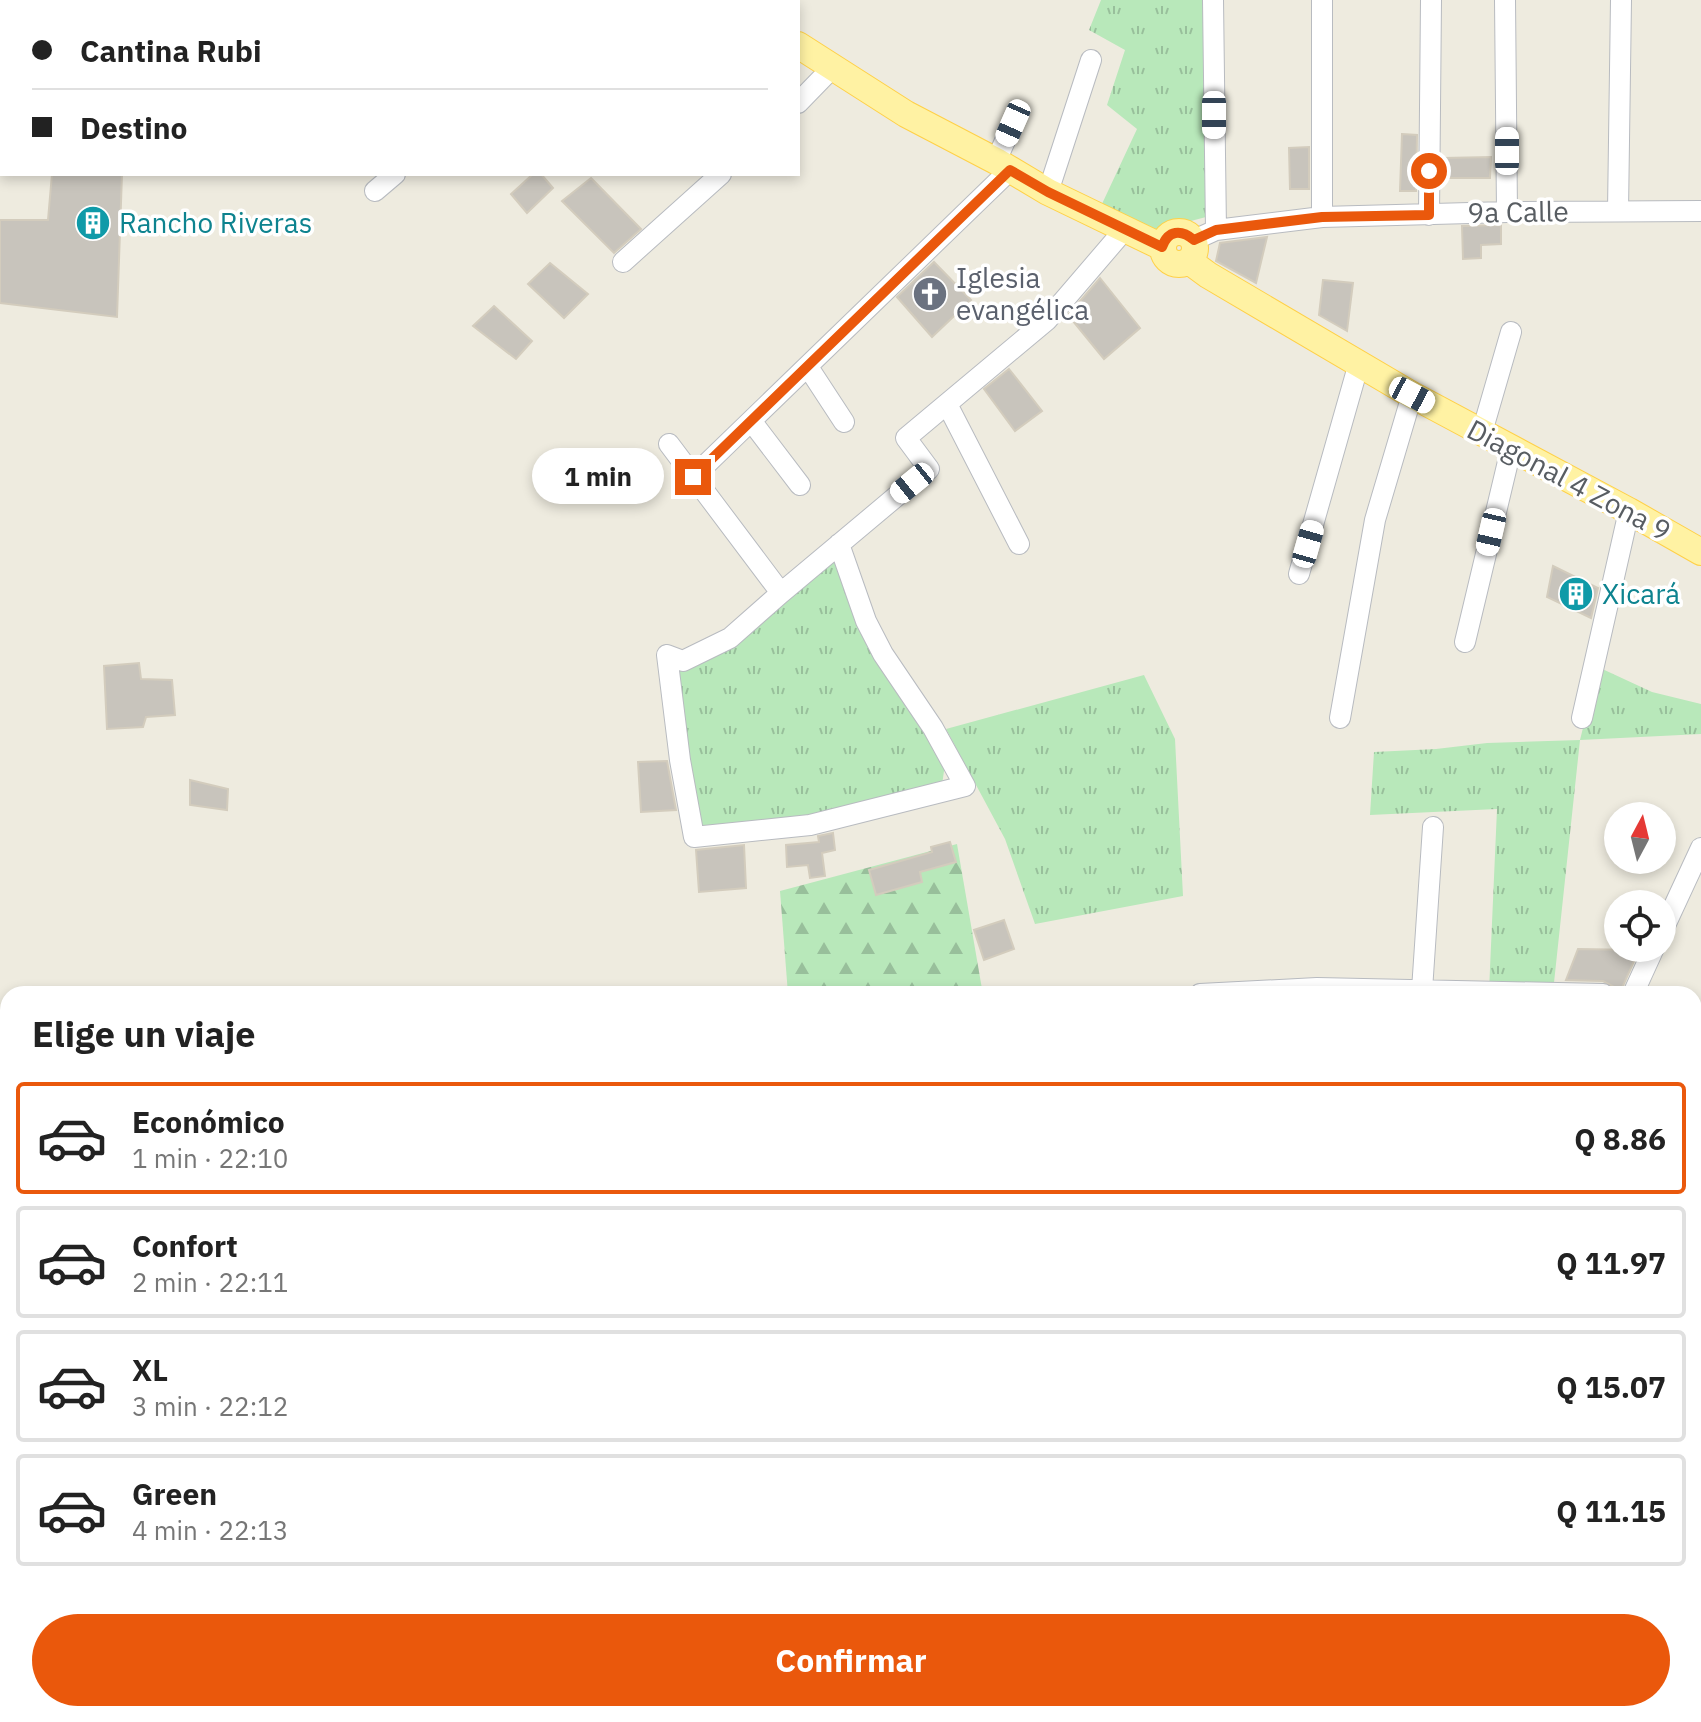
<!DOCTYPE html>
<html lang="es">
<meta charset="utf-8">
<style>
:root{--surface:#fff;--page:#f6f6f6;--text:#222;--muted:#767676;--line:#e0e0e0;--accent:#ea580c}
body{margin:0;font-family:"IBM Plex Sans",sans-serif;background:var(--page);color:var(--text);height:100vh;display:flex;flex-direction:column;font-size:30px;white-space:nowrap}
*{box-sizing:border-box;margin:0}
p{font-size:26px;color:var(--muted)}
.icon{flex:none;width:44px;height:44px;fill:none;stroke:currentColor;stroke-width:2;stroke-linecap:round;stroke-linejoin:round}
.map{position:relative;flex:1;overflow:hidden}
.drawer{position:absolute;left:0px;top:986px;width:1702px;height:736px;display:flex;flex-direction:column;background:var(--surface);border-radius:24px 24px 0 0;box-shadow:0 4px 12px #0003}
.drawer>*{flex:none}
.guide{position:absolute;left:0px;top:0px;width:800px;height:176px;box-shadow:0 4px 12px #0003;display:grid;align-content:center;height:176px;padding:0 32px;background:var(--surface)}
.needle{width:52px;rotate:7deg}
.controls{position:absolute;left:1604px;top:802px;display:grid;gap:16px}
.controls a{display:grid;place-items:center;width:72px;height:72px;border-radius:50%;background:var(--surface);box-shadow:0 4px 12px #0003;font-size:40px}
.end{position:absolute;width:36px;height:36px;margin:-18px;border:10px solid #ea580c;background:#fff;box-shadow:0 0 0 4px #fff}
.from{border-radius:50%}
.bubble{position:absolute;height:56px;border-radius:28px;background:var(--surface);box-shadow:0 4px 12px #0003;font-size:26px;font-weight:800;line-height:56px;text-align:center}
.car{position:absolute;width:24px;height:48px;margin:-24px -12px;border-radius:10px;box-shadow:0 0 6px 2px #0007;background:linear-gradient(#fff 24%,#345 0 40%,#fff 0 76%,#345 0 86%,#fff 0)}
.guide b{display:flex;align-items:center;gap:28px;height:76px;font-size:30px}
.guide b+b{border-top:2px solid var(--line)}
.guide i{width:20px;height:20px;background:var(--text)}
ul{padding:0;list-style:none}
li{display:flex;align-items:center;gap:24px;height:112px;margin:0 16px 12px;padding:0 16px;border:4px solid var(--line);border-radius:8px}
li div{flex:1}
li b{display:block;font-size:30px}
li em{font-style:normal;font-weight:800}
li.selected{border-color:var(--accent)}
li>.icon{width:72px;height:72px;stroke-width:1.5}
h2{padding:0 32px;font-size:36px;line-height:96px}
.primary-button{display:flex;gap:16px;margin-top:auto;padding:16px 32px}
.primary-button a{flex:1;height:92px;border-radius:48px;background:var(--accent);color:#fff;font-size:32px;font-weight:800;line-height:92px;text-align:center}
.map>svg:first-child{display:block}
.grass{fill:url(#grass-tufts)}
.forest{fill:url(#forest-firs)}
.building{fill:#c8c4bc;stroke:#d3ccbd;stroke-width:2}
.lines{fill:none;stroke-linecap:round;stroke-linejoin:round}
.minor-casing{stroke:#b8bbc0;stroke-width:22}
.major-casing{stroke:#ffd047;stroke-width:28}
.minor{stroke:#fff;stroke-width:20}
.major{stroke:#fff2a3;stroke-width:26}
.route{stroke:#ea580c;stroke-width:10}
.labels{text-anchor:middle;stroke-width:7;stroke-linejoin:round;paint-order:stroke}
.street-label{font-size:28px;fill:#585d62;stroke:#fff}
.culture-label{font-size:28px;fill:#0d838f;stroke:#fff;text-anchor:start}
.worship-label{font-size:28px;fill:#5b616d;stroke:#fff;text-anchor:start}
</style>
<div class="map">
<svg width="1701" height="1722" viewBox="0 0 1701 1722">
<defs>
<pattern id="grass-tufts" width="24" height="20" patternUnits="userSpaceOnUse" patternTransform="scale(2)"><rect width="24" height="20" fill="#b8e8ba"/><path d="M3 7l-1-3M5 7V3M7 7l1-3M15 17l-1-3M17 17v-4M19 17l1-3" fill="none" stroke="#98bf9b"/></pattern>
<pattern id="forest-firs" width="22" height="20" patternUnits="userSpaceOnUse" patternTransform="scale(2)"><rect width="22" height="20" fill="#b8e8ba"/><path d="M5 1l3.5 6h-7zM16 11l3.5 6h-7z" fill="#98bf9b"/></pattern>
</defs>
<rect width="100%" height="100%" fill="#eeebdf"/>
<!-- grass -->
<path class="grass" d="M1101,0H1204L1206,217L1153,231L1101,206L1137,129L1107,105L1125,50L1089,30Z
M836,554L945,764L942,785L872,805L720,832L697,830L676,667Z
M1598,667L1652,692L1701,704V734L1580,740L1553,992L1489,991L1497,809L1370,815L1374,752L1436,749L1487,743L1580,740Z
M1144,675L1175,739L1183,896L1035,924L1005,839L946,729Z"/>
<!-- forest -->
<path class="forest" d="M957,844L982,989L897,994H788L780,891Z"/>
<!-- building -->
<path class="building" d="M1402,134L1417,135L1416,191H1400Z
M1309,147V189H1290L1289,148Z
M1491,157L1490,178H1442L1443,158Z
M52,174H122L117,317L0,303V220H48Z
M533,174H541L553,188L527,213L511,194Z
M591,178L641,229L614,253L562,201Z
M1501,225V244L1481,245V258L1463,259L1462,226Z
M1267,237L1256,283L1216,261L1220,243Z
M934,262L971,300L932,337L897,297Z
M550,263L588,294L564,318L528,284Z
M1100,278L1140,328L1104,359L1068,315Z
M1323,280L1353,283L1347,331L1319,315Z
M494,306L532,341L516,359L473,326Z
M1009,369L1042,411L1015,431L984,389Z
M1553,566L1598,588L1591,618L1547,597Z
M139,663L141,679L172,680L175,715L146,717L143,727L107,729L104,666Z
M667,761L676,810L641,812L638,762Z
M190,780L228,789L227,810L190,805Z
M833,833L835,850L822,853L825,876L810,878L808,865L787,867L786,845L819,842L818,836Z
M950,842L956,862L920,872L922,882L876,895L869,870L932,852L931,847Z
M744,845L746,888L699,892L696,850Z
M1004,920L1014,949L984,960L974,930Z
M1578,949L1639,950L1622,988L1614,987L1603,981L1566,980Z"/>
<g class="lines">
<!-- minor casing -->
<g class="minor-casing">
<path id="minor" d="M1213,0L1216,230
M1505,0L1507,212
M451,2L453,0
M588,2L590,0
M798,103L833,67
M996,161L1013,123
M375,191L395,174
M1048,192L1091,60
M1618,211L1621,0
M1429,215L1431,0
M1322,217V0
M1194,240L1216,230L1322,217L1507,212L1701,211
M623,262L721,174
M808,367L844,422
M947,404L1019,544
M752,422L800,485
M1482,432L1511,332
M669,444L781,593
M693,477L1010,170
M839,544L866,621L883,654L933,728L965,786L810,825L694,837L680,760L667,655L683,661L730,638L781,593L929,469L906,438L1047,320L1125,229
M1299,574L1359,363
M1465,642L1511,449
M1340,718L1375,520L1412,395
M1582,718L1629,511
M1662,932L1701,848
M1422,990L1433,827
M1200,994L1317,988L1603,994
M1633,994L1654,948
M1694,1182L1701,1166
M1694,1613L1701,1616
M1629,1722L1630,1714"/>
</g>
<!-- major casing -->
<g class="major-casing">
<path id="major" d="M728,0L731,2
M798,45L906,114L996,161L1048,192L1162,247
M1163 248a16 16 0 1 1 32 0a16 16 0 1 1-32 0Z
M1189,261L1208,275L1412,395L1629,511L1701,552"/>
</g>
<!-- minor -->
<use href="#minor" class="minor"/>
<!-- major -->
<use href="#major" class="major"/>
</g>
<g class="lines">
<!-- route -->
<path class="route" d="M693,477L1010,170L1048,192L1162,247C1168,230 1181,229 1194,240L1216,230L1322,217L1429,215V171"/>
</g>
<!-- icons -->
<defs>
<g id="building-disc" transform="scale(1.8)"><circle r="9.5" fill="#0f9aa8" stroke="#fff"/><path d="M-4-6H4V6H1V3H-1V6H-4ZM-2.5-4.3h1.7v1.8h-1.7ZM.8-4.3h1.7v1.8H.8ZM-2.5-1h1.7V.8h-1.7ZM.8-1h1.7V.8H.8Z" fill="#fff"/></g>
<g id="church-disc" transform="scale(1.8)"><circle r="9.5" fill="#6b7280" stroke="#fff"/><path d="M-1.2-6h2.4v3.5h3.3v2.4h-3.3V6h-2.4V-.1h-3.3v-2.4h3.3Z" fill="#fff"/></g>
</defs>
<g fill-rule="evenodd">
<use href="#building-disc" x="93" y="223"/>
<use href="#church-disc" x="930" y="294"/>
<use href="#building-disc" x="1576" y="594"/>
</g>
<g class="labels">
<!-- street labels -->
<g class="street-label">
<text transform="translate(1518 212) rotate(-1)" y="10">9a Calle</text>
<text transform="translate(1569 480) rotate(28)" y="10">Diagonal 4 Zona 9</text>
</g>
<!-- culture labels -->
<g class="culture-label">
<text x="119" y="233">Rancho Riveras</text>
<text x="1602" y="604">Xicará</text>
</g>
<!-- worship labels -->
<g class="worship-label">
<text x="956" y="288">Iglesia<tspan x="956" dy="32">evangélica</tspan></text>
</g>
</g>
</svg>
<div class="controls">
<a><svg class="needle" viewBox="-14 -14 28 28"><path d="M0-13l5 13h-10z" fill="#e53935"/><path d="M0 13l5-13h-10z" fill="#767676"/></svg></a>
<a><svg class="icon" aria-label="locate" viewBox="0 0 24 24"><circle cx="12" cy="12" r="6"/><path d="M12 2v4M12 18v4M2 12h4M18 12h4"/></svg></a>
</div>
<i class="end from" style="left:1429px;top:171px"></i>
<i class="end" style="left:693px;top:477px"></i>
<div class="bubble" style="left:532px;top:448px;width:132px">1 min</div>
<i class="car" style="left:1214px;top:115px;rotate:180deg"></i>
<i class="car" style="left:1013px;top:123px;rotate:204deg"></i>
<i class="car" style="left:1507px;top:151px;rotate:0deg"></i>
<i class="car" style="left:1412px;top:395px;rotate:118deg"></i>
<i class="car" style="left:912px;top:483px;rotate:231deg"></i>
<i class="car" style="left:1491px;top:532px;rotate:193deg"></i>
<i class="car" style="left:1308px;top:544px;rotate:16deg"></i>
<div class="guide">
<b><i class="from"></i>Cantina Rubi</b>
<b><i></i>Destino</b>
</div>
<section class="drawer">
<h2>Elige un viaje</h2>
<ul>
<li class="selected"><svg class="icon" aria-label="car" viewBox="0 0 24 24"><path d="M5 17H2v-5l4-1 3-4h7l3 4 3 1v5h-3M9 17h6M6 11h13"/><circle cx="7" cy="17" r="2"/><circle cx="17" cy="17" r="2"/></svg><div><b>Económico</b><p>1 min · 22:10</p></div><em>Q 8.86</em></li>
<li><svg class="icon" aria-label="car" viewBox="0 0 24 24"><path d="M5 17H2v-5l4-1 3-4h7l3 4 3 1v5h-3M9 17h6M6 11h13"/><circle cx="7" cy="17" r="2"/><circle cx="17" cy="17" r="2"/></svg><div><b>Confort</b><p>2 min · 22:11</p></div><em>Q 11.97</em></li>
<li><svg class="icon" aria-label="car" viewBox="0 0 24 24"><path d="M5 17H2v-5l4-1 3-4h7l3 4 3 1v5h-3M9 17h6M6 11h13"/><circle cx="7" cy="17" r="2"/><circle cx="17" cy="17" r="2"/></svg><div><b>XL</b><p>3 min · 22:12</p></div><em>Q 15.07</em></li>
<li><svg class="icon" aria-label="car" viewBox="0 0 24 24"><path d="M5 17H2v-5l4-1 3-4h7l3 4 3 1v5h-3M9 17h6M6 11h13"/><circle cx="7" cy="17" r="2"/><circle cx="17" cy="17" r="2"/></svg><div><b>Green</b><p>4 min · 22:13</p></div><em>Q 11.15</em></li>
</ul>
<div class="primary-button"><a>Confirmar</a></div>
</section>
</div>
